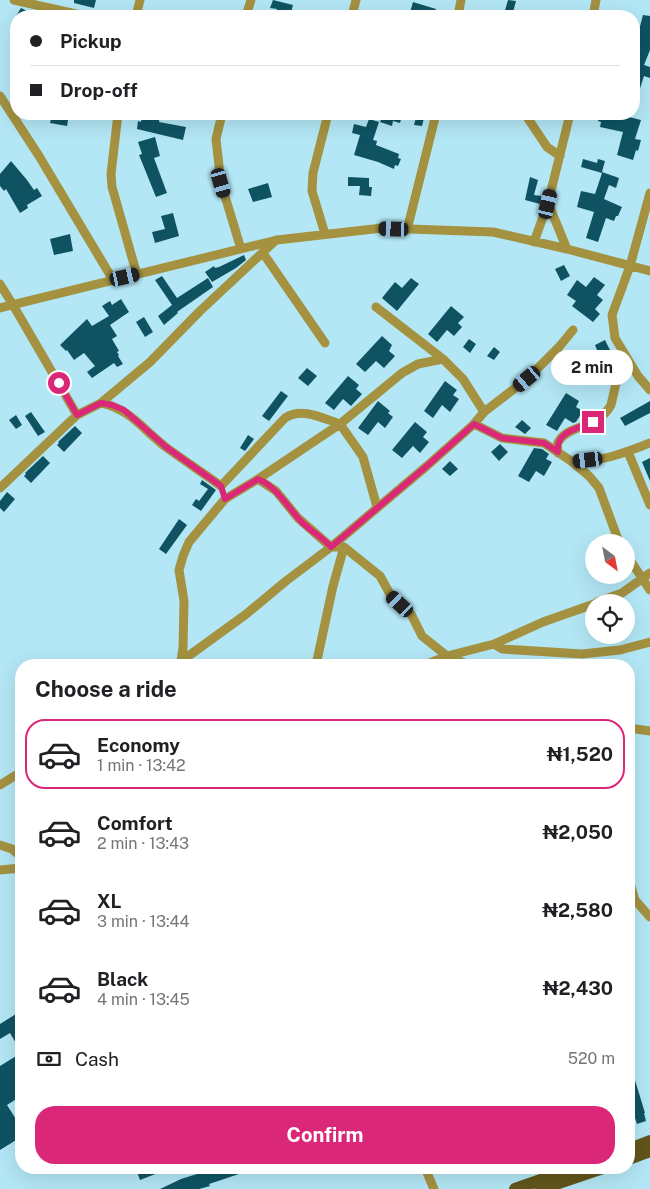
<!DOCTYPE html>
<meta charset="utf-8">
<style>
:root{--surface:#fff;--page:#f2f2f2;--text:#202124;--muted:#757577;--line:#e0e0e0;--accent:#db2777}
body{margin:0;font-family:"Public Sans",sans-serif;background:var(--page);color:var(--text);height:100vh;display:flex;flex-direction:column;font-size:19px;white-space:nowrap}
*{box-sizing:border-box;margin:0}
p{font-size:16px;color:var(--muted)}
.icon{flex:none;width:28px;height:28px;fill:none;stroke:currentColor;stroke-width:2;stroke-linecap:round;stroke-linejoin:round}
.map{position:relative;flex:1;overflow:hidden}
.drawer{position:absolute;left:15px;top:659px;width:620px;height:515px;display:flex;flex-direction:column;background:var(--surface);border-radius:20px;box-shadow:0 5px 20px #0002}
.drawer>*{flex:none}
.top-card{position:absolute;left:10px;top:10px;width:630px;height:110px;border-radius:20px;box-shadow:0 5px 20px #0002;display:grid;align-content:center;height:110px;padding:0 20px;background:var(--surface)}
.needle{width:32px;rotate:148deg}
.fabs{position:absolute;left:585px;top:534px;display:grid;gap:10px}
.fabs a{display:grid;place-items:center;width:50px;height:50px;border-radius:50%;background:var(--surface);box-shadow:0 5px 20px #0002;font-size:25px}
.end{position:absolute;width:22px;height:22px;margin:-11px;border:6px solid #db2777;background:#fff;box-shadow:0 0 0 2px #fff}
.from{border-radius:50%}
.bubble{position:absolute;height:35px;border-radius:18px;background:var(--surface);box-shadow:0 5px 20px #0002;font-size:16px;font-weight:700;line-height:35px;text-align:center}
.car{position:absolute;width:15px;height:30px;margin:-15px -8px;border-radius:6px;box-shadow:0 0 4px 1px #0007;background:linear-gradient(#222 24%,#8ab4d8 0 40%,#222 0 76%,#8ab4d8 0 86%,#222 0)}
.top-card b{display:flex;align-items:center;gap:18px;height:48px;font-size:19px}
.top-card b+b{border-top:1px solid var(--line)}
.top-card i{width:12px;height:12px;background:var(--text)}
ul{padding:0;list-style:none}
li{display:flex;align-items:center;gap:15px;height:70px;margin:0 10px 8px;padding:0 10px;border:2px solid transparent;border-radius:20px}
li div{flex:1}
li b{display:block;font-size:19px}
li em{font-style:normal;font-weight:700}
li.active{border-color:var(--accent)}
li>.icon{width:45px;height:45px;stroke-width:1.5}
h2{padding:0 20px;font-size:22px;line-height:60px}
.pay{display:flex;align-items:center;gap:12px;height:55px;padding:0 20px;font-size:19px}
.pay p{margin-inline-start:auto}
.action{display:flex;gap:10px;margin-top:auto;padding:10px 20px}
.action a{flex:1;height:58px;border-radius:20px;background:var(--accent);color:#fff;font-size:20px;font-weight:700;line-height:58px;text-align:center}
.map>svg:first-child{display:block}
.building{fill:#0f5362}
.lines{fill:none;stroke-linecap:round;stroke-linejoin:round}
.street{stroke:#a49241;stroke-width:9}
.primary{stroke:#61551b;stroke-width:12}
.route{stroke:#db2777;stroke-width:6}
</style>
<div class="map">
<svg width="650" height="1189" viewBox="0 0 650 1189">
<rect width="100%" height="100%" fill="#b3e7f6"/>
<!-- building -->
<path class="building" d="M74,0H96L94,8L74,3Z
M273,0L293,5L290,16H275L277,9L270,8Z
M508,0L516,1L512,16L504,14Z
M413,2L436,9L434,16H409Z
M21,8L23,9L36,16H16Z
M643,15L650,16V50L644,65L650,67V78L644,76L635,104H634V43L638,34Z
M52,114L59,116V114H69L67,126L50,123Z
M144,114L160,115L159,122L186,127L183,140L137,129L138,121L141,122L142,115L144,116Z
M374,114H397L402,116L400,123L393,121L392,126L380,122L382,118L374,115Z
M417,114H425L422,126L414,125Z
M600,114H617L641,120L635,139L641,140L638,151L636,150L633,160L617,155L623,132L600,127L601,122L598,121Z
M369,119L379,122L373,140L377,141L376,145L399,154L398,158L401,159L398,166L395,165L394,169L378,162L354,155L360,135L352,133L354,124L366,127Z
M155,137L160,156L154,158L167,193L156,197L139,155L142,154L138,142Z
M583,159L597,163L598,159L605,161L602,172L619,178L616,188L609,185L604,199L622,207L618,216H616L614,221L606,218L598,242L586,238L594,212L577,207L581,191L595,194L602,173L581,167Z
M11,161L27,180L34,190L37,188L42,196L27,205L28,208L20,213L6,189L4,191L0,186V174Z
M348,177L369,178V187H372L371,196L359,195L360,186H348Z
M530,177L538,180L534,195L542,196L540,204L525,200Z
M268,183L272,197L253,202L248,189Z
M173,213L179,236L155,243L152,232L165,229L161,216Z
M70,234L73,251L54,255L50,239Z
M244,255L246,260L236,268L212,282L205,272L214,266L215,268L219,267Z
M564,265L570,276L561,281L555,269Z
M162,276L177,298L208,278L213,287L177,312L178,313L164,325L158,316L172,305L155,280Z
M594,277L605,285L597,295L603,300L595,309L600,314L593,322L572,306L576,301L567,295L577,280L586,287Z
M411,278L419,284L397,311L382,298L395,282L402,288Z
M121,299L129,312L110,325L117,336L112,339L119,351L117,352L119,355L118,356L123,364L117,367L114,363L92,378L87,372L95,366L84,353L74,360L67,350L66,351L60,345L87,319L92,326L109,316L102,306L110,301L112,305Z
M451,306L464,317L458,323L462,327L454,336L447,330L437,342L428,334Z
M144,317L153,332L145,337L136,322Z
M382,336L392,345L389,351L395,356L384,368L376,361L365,372L356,364Z
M469,339L476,344L470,353L463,347Z
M605,340L610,350L599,355L595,345Z
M494,347L500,352L494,360L487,356Z
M307,368L317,376L308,386L298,378Z
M348,376L359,385L356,389L362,394L351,406L343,399L334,410L325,403Z
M445,381L457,390L453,395L459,399L450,412L442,405L433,418L424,411Z
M281,391L288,396L269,421L262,416Z
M566,393L579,401L576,407L583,411L576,422L573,423L565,418L557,431L546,425Z
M378,401L390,411L388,413L393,417L385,428L378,422L368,435L358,428Z
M650,401V413L625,426L620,418Z
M31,412L45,432L38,436L25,416Z
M16,415L22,425L16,429L9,420Z
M522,420L531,428L525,434L515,427Z
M415,422L427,432L423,437L429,442L420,453L413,446L402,458L392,450Z
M75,426L82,433L64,452L57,445L59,443L58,442Z
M248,435L254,439L245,451L240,448Z
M500,444L508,452L499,461L491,452Z
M534,448L542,449L549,454L546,459L552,462L544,476L536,471L529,482L518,476Z
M43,456L50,463L31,483L24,476L26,474L25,473Z
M650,458V481L642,462Z
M450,461L458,469L450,476L442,469Z
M202,480L216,490L201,511L192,505L196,499L199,501L208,489L200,484Z
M7,492L15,499L4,512L0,508V501Z
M179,519L187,525L166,554L159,549Z
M16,1014L21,1023V1052L10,1033L0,1039V1024Z
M21,1053V1096L7,1105L19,1124L21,1123V1137L0,1150V1066Z
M631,1067L645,1113H644L646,1121L637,1124L629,1100V1068Z
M140,1168H171L140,1180L136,1169Z
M212,1168H254V1169L209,1184L210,1186L199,1189H160L181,1179L213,1169Z"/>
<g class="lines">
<!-- street -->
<path class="street" d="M14,0L85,16
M136,16L140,0
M246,16L251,0
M352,16L356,0
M458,16L461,0
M593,16L596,0
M0,96L39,156L113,280
M118,114L111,174L112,187L137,275
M222,114L216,139L221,183L241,249
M525,114L547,147L560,156
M650,193L630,266L612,315L615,338L638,376L650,390
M548,203L567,249
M407,230L436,114
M325,234L312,191L313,173L328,114
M534,242L548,203L570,114
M263,253L325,343
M0,284L13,305L77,415
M376,307L443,359
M0,308L277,240L382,228L493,232L567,249L650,271
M101,403C131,409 144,431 167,448C185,461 203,473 221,486L285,418C302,407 322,418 340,424L402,373L418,364L443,359L463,379L484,412
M474,424L502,438L544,443L571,461L589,476L599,488L619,542
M628,452L650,505
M558,453C558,448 556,444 559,441C569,424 598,429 611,405L623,353
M571,461C598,463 625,453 650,443
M258,479L276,491L298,518L331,547H344L380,576L390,594L411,614L422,636L447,656L469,665
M0,488L77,415L101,403L150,362L200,311L276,240
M626,554L650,590
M597,602L622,593L650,573
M494,644L502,649L582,654L620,650L650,642
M181,661L183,648L184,601L179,570L183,556L189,542L225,499L258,479L340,424L363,457L377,507
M176,665L245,615L286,581L331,547L428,465L474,424L484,412L527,379L559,347L573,330
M316,665L333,586L344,547
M425,665L447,656L494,644L543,622L594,604
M629,728L650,731
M0,785L21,772
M0,845L12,849L21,857
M0,870L21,868
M629,880L635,900L650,917
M425,1168L434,1189"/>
<!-- primary -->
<path class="primary" d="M629,1149L650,1141
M629,1159L650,1151
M515,1189L575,1168
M541,1189L603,1168"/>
</g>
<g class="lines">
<!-- route -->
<path class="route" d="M59,383L77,415L101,403L112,405L124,410L166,447L221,486L225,499L258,479C276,487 285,503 298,518C307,529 321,536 331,547L428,465L474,424L502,438L544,443L558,452C555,432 578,428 593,422"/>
</g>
</svg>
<div class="fabs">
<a><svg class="needle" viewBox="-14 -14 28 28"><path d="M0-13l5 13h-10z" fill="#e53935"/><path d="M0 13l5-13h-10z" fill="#757577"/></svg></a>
<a><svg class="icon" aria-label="locate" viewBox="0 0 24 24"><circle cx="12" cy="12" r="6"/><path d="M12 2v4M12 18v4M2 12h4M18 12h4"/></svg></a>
</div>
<i class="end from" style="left:59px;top:383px"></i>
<i class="end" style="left:593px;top:422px"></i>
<div class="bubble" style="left:551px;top:350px;width:82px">2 min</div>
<i class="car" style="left:221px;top:183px;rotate:164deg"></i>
<i class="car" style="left:548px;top:204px;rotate:13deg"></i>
<i class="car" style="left:394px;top:229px;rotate:272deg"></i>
<i class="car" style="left:125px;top:277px;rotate:77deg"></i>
<i class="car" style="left:527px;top:379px;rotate:230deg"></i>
<i class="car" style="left:588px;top:460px;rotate:263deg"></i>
<i class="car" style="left:400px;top:604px;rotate:313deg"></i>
<div class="top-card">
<b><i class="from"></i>Pickup</b>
<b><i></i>Drop-off</b>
</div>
<section class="drawer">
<h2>Choose a ride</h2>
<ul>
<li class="active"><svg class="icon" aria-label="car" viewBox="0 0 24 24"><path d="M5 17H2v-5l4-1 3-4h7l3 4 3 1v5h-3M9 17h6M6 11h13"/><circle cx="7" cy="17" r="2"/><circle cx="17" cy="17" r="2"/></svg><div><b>Economy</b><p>1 min · 13:42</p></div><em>₦1,520</em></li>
<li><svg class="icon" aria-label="car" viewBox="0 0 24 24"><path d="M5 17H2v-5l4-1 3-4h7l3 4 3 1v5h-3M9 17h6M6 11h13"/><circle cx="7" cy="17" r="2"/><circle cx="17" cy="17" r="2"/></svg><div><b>Comfort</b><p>2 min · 13:43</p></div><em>₦2,050</em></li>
<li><svg class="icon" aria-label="car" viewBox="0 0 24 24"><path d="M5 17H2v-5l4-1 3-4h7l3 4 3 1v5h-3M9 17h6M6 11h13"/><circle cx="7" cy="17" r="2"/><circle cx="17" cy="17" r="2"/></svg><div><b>XL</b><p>3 min · 13:44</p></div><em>₦2,580</em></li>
<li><svg class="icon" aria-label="car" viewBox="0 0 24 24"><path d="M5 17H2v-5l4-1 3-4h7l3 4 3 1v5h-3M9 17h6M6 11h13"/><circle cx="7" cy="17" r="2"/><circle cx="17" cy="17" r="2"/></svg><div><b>Black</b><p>4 min · 13:45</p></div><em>₦2,430</em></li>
</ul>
<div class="pay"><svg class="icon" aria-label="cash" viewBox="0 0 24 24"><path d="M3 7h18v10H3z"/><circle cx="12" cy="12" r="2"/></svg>Cash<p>520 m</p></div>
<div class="action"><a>Confirm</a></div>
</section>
</div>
